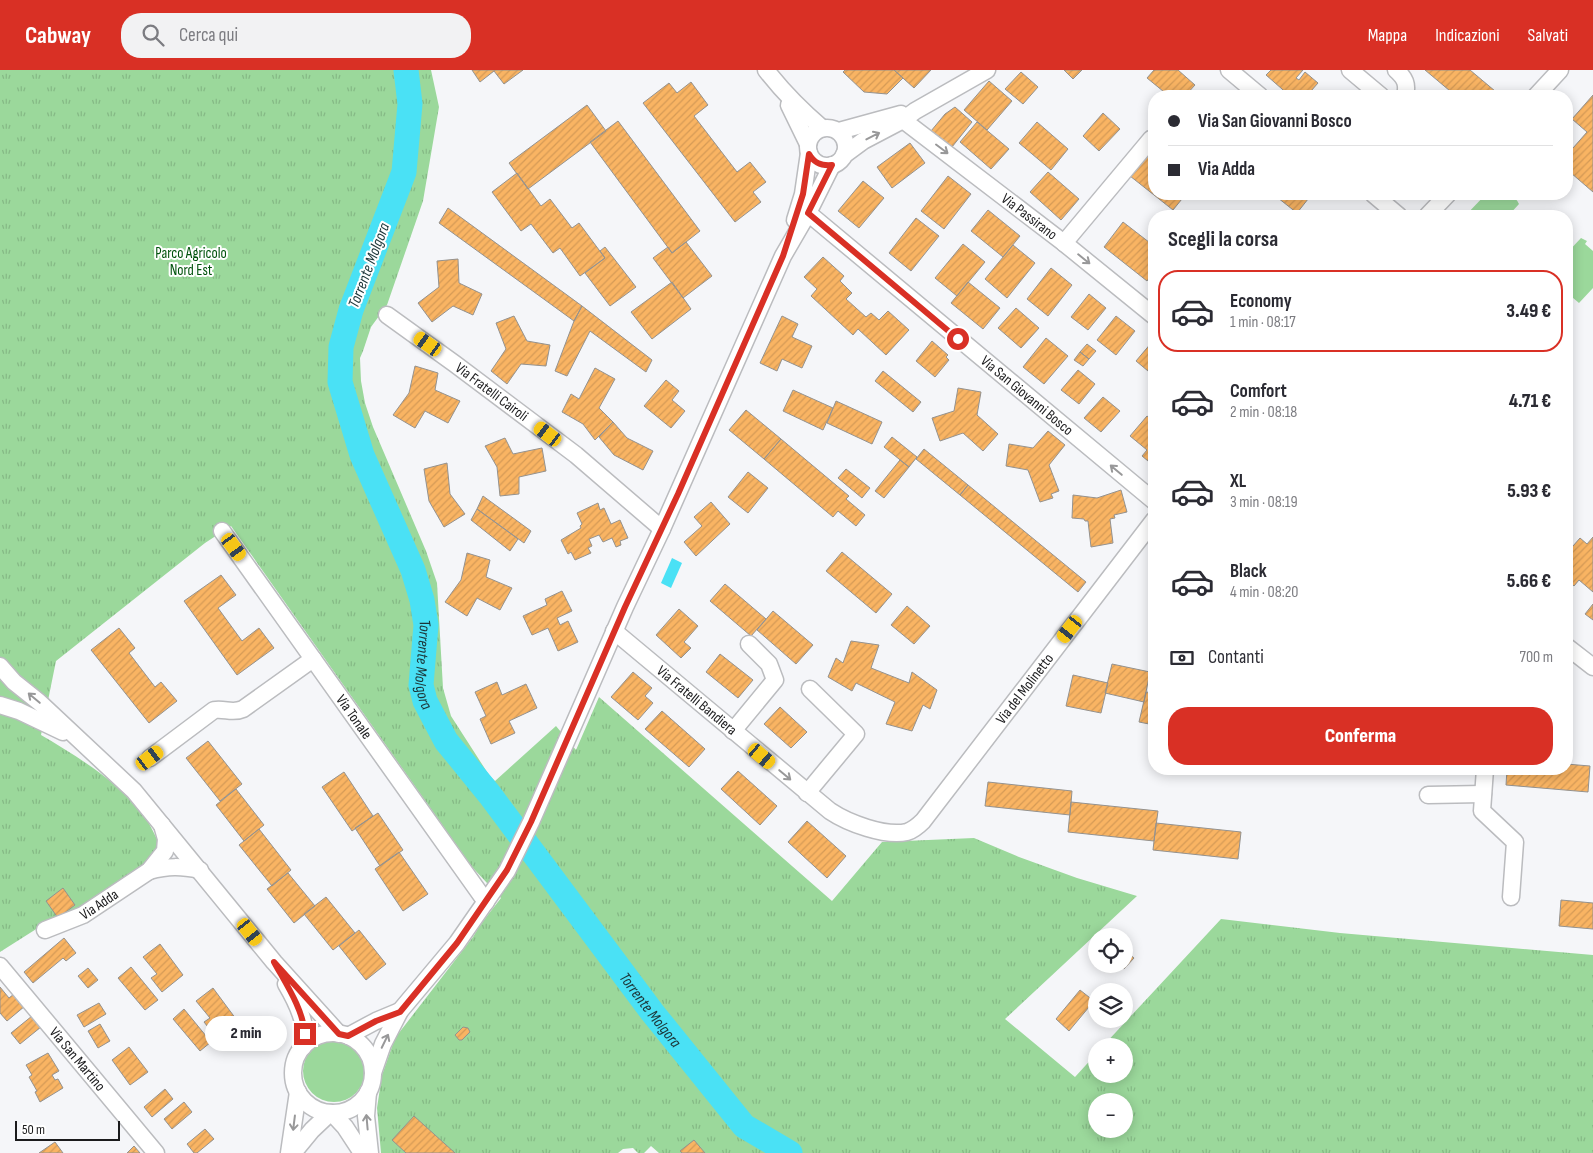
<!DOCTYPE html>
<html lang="it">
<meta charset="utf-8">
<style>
:root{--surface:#fff;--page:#f2f2f3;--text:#2b2b33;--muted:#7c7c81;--line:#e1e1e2;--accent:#d93025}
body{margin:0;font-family:"Sofia Sans Condensed",sans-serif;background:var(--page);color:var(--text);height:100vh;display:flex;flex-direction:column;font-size:19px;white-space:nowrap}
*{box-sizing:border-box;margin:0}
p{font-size:16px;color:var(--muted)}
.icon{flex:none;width:28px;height:28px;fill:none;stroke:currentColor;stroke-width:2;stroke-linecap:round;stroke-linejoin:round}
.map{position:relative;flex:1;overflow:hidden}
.side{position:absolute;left:1148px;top:140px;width:425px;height:565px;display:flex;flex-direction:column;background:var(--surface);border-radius:20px;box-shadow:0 2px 12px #0003}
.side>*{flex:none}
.banner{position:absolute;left:1148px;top:20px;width:425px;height:110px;border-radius:20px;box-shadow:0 2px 12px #0003;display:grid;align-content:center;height:110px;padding:0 20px;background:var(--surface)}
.controls{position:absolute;left:1088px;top:858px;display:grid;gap:10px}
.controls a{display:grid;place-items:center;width:45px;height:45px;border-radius:50%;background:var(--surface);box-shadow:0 2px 12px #0003;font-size:25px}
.scale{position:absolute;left:15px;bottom:12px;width:105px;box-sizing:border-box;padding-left:5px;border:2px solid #1b1b1d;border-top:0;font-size:14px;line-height:18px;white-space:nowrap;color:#1b1b1d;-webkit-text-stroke:4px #fff;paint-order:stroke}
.end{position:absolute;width:22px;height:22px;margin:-11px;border:6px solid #d93025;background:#fff;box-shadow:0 0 0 2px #fff}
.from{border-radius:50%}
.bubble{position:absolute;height:35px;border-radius:18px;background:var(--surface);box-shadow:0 2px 12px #0003;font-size:16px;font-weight:800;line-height:35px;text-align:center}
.car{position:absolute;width:15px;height:30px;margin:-15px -8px;border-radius:6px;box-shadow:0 0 4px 1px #0007;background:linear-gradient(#f5c518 24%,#345 0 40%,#f5c518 0 76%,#345 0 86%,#f5c518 0)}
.banner b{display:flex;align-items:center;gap:18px;height:48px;font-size:19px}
.banner b+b{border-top:1px solid var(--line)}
.banner i{width:12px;height:12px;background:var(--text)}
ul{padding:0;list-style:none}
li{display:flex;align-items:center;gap:15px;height:82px;margin:0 10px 8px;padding:0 10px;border:2px solid transparent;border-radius:20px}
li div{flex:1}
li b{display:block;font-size:19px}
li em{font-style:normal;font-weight:800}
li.active{border-color:var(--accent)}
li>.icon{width:45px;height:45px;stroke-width:1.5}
h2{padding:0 20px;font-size:22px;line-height:60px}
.pay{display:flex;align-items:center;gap:12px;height:55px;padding:0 20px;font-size:19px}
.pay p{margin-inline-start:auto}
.action{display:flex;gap:10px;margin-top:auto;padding:10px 20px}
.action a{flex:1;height:58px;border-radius:20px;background:var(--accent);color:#fff;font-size:20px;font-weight:800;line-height:58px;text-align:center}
header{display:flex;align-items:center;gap:30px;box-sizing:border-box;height:70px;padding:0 25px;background:var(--accent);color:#fff}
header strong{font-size:24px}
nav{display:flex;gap:28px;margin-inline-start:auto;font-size:18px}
.search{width:350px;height:45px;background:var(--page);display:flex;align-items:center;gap:12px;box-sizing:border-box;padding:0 18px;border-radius:20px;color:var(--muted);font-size:19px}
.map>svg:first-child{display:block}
.grass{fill:#9bd89b}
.park{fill:url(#park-tufts);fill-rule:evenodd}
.water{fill:#4ae1f5}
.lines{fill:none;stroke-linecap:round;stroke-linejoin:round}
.river{stroke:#4ae1f5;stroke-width:25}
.building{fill:url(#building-hatch);stroke:#94928f}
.minor-casing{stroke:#bbbcbf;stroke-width:19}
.minor{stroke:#fff;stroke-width:16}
.oneway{stroke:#989899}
.route{stroke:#d93025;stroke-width:6}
.labels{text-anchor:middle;stroke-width:4;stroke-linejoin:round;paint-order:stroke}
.street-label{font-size:15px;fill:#1b1b1d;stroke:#fff}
.park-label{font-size:15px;fill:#00530c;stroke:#fff}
.water-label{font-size:16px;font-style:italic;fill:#1c3538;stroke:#fff}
</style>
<header>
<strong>Cabway</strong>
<div class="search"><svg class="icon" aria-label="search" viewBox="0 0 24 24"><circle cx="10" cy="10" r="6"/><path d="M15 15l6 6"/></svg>Cerca qui</div>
<nav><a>Mappa</a><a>Indicazioni</a><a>Salvati</a></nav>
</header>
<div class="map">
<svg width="1593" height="1083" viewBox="0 0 1593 1083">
<defs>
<pattern id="park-tufts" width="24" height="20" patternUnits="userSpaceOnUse" patternTransform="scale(1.25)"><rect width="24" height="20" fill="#9bd89b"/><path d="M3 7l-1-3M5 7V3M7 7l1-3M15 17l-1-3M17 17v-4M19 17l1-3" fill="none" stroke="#85b985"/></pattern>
<pattern id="building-hatch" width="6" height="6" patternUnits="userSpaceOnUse" patternTransform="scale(1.25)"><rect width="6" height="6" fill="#f9b463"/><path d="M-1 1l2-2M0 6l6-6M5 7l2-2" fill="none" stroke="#d59a56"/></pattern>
</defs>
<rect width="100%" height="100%" fill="#f5f6f9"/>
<!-- grass -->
<path class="grass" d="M1486,124C1498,124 1513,120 1519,134L1508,146H1465Z
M1581,168L1587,171L1585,174L1593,181V218L1579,233L1566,222V184Z
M303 1001a31 31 0 1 1 62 0a31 31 0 1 1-62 0Z"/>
<!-- park -->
<path class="park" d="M0,0H431L439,37L423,131L387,235L371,257L363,281L360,288L361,311L365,333L373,357L426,481L437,513L443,618L451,646L489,705L495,711L556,656L576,680L599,627L832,831L882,772L974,768L1019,787L1077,808L1137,826L1005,949L1075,1007L1096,984V1004H1124V976H1103L1221,849L1340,863L1593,885V1083H659L651,1076L644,1083H638L633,1078L623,1079L618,1083H381L377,1038L382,1005L395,968L473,867L480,855L501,828L472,797L231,456L205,473L56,591L41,665C75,685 112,708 138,737C148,749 155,765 161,778L117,820L41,856L0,882ZM1096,1031H1124V1059H1096Z"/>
<!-- water -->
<path class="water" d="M672,488L682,493L671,518L661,513Z"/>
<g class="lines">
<!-- river -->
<path class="river" id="s1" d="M406,0L410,34L404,102L351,240L341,277L340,312L362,385L413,500L422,530L426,555L421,615L425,631L446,671L490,725L652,942L744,1056L790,1083"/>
</g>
<!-- building -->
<path class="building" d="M472,0H523L504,14L494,1L480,12Z
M845,0H894L903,8L887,24L864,22L843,2Z
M894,0H931L914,18Z
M1064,0H1082L1073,9Z
M1154,0H1178L1195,15L1185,26H1169L1147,8Z
M1271,0H1303L1296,8L1299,10L1305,2L1318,13L1311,21L1317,26H1290L1266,5Z
M1425,0H1470L1495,21L1490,26H1456Z
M1021,2L1038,17L1023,34L1005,19Z
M989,11L1012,31L987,60L964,40Z
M691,12L708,35L694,46L737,102L750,92L766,112L753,122L761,132L735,152L643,33L669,13L677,23Z
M1593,25V122L1571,103L1566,109V73L1573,78L1587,62L1572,49Z
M587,35L606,61L528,119L509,93Z
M955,37L972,52L952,77L931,61L945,44Z
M1103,43L1120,59L1099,81L1083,66Z
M618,51L700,161L672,183L590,72Z
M977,52L1009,79L991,99L960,72Z
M1037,52L1068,79L1051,100L1019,73Z
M910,73L925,93L892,118L877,97Z
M1150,82L1154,85V124H1186L1173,140L1130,106Z
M1048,102L1079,129L1061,150L1030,122Z
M517,103L541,136L550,129L572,158L579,153L605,188L580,206L560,178L553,183L531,154L521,161L492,122Z
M948,106L971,124L944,159L921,141Z
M863,111L884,128L859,158L838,141Z
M1273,124H1312L1297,143Z
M448,138L582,236L574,251L439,153Z
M988,140L1020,166L1003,187L971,161Z
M916,148L939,166L911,201L889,183Z
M1123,152L1154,176V202L1147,211L1104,177Z
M686,172L712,206L683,228L653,188L668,177L672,183Z
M963,174L985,192L957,226L935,208Z
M1013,175L1035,193L1007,228L985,209Z
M605,177L636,217L610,236L585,203L605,188L600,181Z
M823,187L844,206L840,211L852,223L846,229L866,247L871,243L879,250L888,241L909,260L886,285L858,259L853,265L811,226L817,219L804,207Z
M458,189L459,213L482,224L473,245L453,236L432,252L418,233L439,217L437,191Z
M1051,198L1072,215L1048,246L1027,229Z
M672,212L691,239L652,269L631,242Z
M968,212L1000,238L983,259L951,233Z
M1089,224L1106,238L1088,260L1071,247Z
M582,236L652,290L646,302L590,261L567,306L555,301L574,251Z
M1016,238L1039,258L1021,278L998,258Z
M514,246L527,271L550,275L546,296L521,294L507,314L491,301L506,279L496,253Z
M782,246L798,254L792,267L812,276L802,298L782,289L777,301L760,293Z
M1116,246L1135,261L1116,285L1097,270Z
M1046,268L1068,286L1044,314L1023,297Z
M932,271L948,285L946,287L949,290L935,307L916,291Z
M1152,272L1154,274V306L1136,291Z
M1087,274L1096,281L1089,289L1080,282Z
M1080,282L1089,289L1083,296L1074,290Z
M415,296L438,303L435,320L460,331L448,353L425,341L415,358L393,345L409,323Z
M595,298L615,309L599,338L613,352L595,370L583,354L562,342L571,324L579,329Z
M1078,300L1095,314L1079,334L1061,320Z
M883,301L921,332L913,342L875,311Z
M666,310L679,321L672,330L685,341L671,358L644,336Z
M958,318L981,322L977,345L998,364L983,381L963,363L940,371L932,348L954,341Z
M793,320L833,338L823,360L783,341Z
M1103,327L1120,341L1101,362L1084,348Z
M836,331L882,352L872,374L827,353Z
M746,340L781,369L764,389L729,360Z
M1147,346L1154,351V396L1142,386L1147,380L1130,366Z
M613,352L627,368L653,381L643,400L614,385L599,367Z
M1048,361L1065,375L1049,395L1059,421L1051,424L1053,428L1040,432L1028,400L1006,396L1009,374L1033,378Z
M892,367L917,387L909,397L884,377Z
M505,368L513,384L542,378L546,401L519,407V424L500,426L497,397L485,376Z
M781,369L849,426L846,429L865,445L856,456L838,441L833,447L764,389Z
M924,379L968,415L960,425L916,389Z
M900,390L909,397L884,428L875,421Z
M447,393L450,424L465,444L444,457L429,431L424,399Z
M846,399L870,418L862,428L838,408Z
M748,402L768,418L748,443L728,427Z
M968,415L1086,512L1078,522L960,425Z
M1121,420L1127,442L1114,445L1115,448L1110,449L1113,473L1091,477L1088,451H1085L1084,449L1072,448L1073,425L1097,428Z
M483,426L531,461L524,473L477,439Z
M711,432L730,454L696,486L684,472L702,456L694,447Z
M598,433L600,440L604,438L611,454L620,450L628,468L620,471L621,475L616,477L612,468L603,472L599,465L589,469L592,476L588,478L591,483L575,490L571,482L568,484L561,470L581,458L580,456L582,454L577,443Z
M477,439L518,469L510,481L471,450Z
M1593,467V522L1579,510L1574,516L1566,509V484L1580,468L1587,474Z
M842,482L892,524L876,543L826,501Z
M467,483L490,490L486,507L512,518L500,540L477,528L467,546L445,532L461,510Z
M221,505L236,525L218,538L242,571L259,558L274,578L237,605L184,531Z
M725,514L766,549L751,566L710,531Z
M562,521L572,541L557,548L560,555L568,551L578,572L558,581L548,558L532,565L523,546L547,535L545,529Z
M1593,534V550L1585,544Z
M907,536L930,556L914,574L891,555Z
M679,539L698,556L684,572L691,578L681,588L656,565Z
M773,541L813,575L796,594L757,560Z
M119,558L135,578L129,583L155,617L161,612L177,631L149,653L91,580Z
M851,571L879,575L871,598L909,613L912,602L937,620L930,639L923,635L912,661L886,654L895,632L856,613L852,621L828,607L836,588L843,593Z
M720,584L753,610L738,628L706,602Z
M1112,594L1150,602L1144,632L1105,623Z
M633,602L652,618L645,626L653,633L638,650L611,627Z
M1073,605L1108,613L1101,643L1066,636Z
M497,612L502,625L526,614L537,638L509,651L515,663L491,674L480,649L486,646L475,622Z
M1146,622L1154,623V655L1139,652Z
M780,637L807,662L791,678L764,654Z
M662,641L705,679L689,697L645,659Z
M208,671L242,714L220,731L186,688Z
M1566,694L1590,696L1588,722L1506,715L1507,699H1566Z
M738,701L777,736L760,755L721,719Z
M344,702L373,746L352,761L322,717Z
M988,712L1072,721L1070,745L985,736Z
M236,719L264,755L244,771L216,735Z
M1071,732L1158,741L1154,771L1068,762Z
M378,743L403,780L380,796L355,758Z
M807,751L846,786L827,808L788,772Z
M1156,753L1241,762L1238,789L1153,780Z
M259,759L291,800L272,816L239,775Z
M399,782L428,824L403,841L375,799Z
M288,803L315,836L294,853L267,819Z
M63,818L75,835L58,848L46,831Z
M326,827L355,863L333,880L304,844Z
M1561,830L1593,833V859L1559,856Z
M359,860L386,894L366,910L339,876Z
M64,868L76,883L66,891L63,888L33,913L24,902Z
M160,874L183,905L162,922L151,908L157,904L143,887Z
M1124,880L1134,888L1124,899L1118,894H1124Z
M131,897L158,930L145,940L118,908Z
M88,898L98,910L88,918L78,906Z
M0,917L9,928L14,924L25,936L7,951L0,943Z
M213,918L236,949L215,966L204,952L210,948L196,931Z
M1080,920L1094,931L1069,961L1056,949Z
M99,933L106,944L84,957L77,945Z
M184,939L211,972L200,981L173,949Z
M32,946L41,957L20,974L11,963Z
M100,954L110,971L98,978L88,961Z
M463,957L468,958L470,962L462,970H459L455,965Z
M129,977L148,1002L130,1015L112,990Z
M48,983L59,1001L52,1005L55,1010L58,1009L63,1018L40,1032L35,1022L37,1021L29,1007L32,1005L26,995Z
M165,1019L173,1029L152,1047L144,1037Z
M184,1032L192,1042L172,1059L164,1049Z
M414,1046L455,1083H406L392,1070Z
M205,1059L214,1069L197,1083H194L187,1074Z
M694,1070L705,1083H682L680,1081Z
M55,1072L63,1083H39Z
M134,1076L140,1083H127Z"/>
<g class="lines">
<!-- minor casing -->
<g class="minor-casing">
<g id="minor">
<path d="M766,0C783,22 801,40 822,58"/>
<path d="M1229,0L1260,26"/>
<path d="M1350,0L1381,26"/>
<path d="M1396,0C1405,8 1408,14 1405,26"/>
<path d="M1536,26L1560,0"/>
<path d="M789,35L808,74"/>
<path id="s2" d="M903,50L1064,173L1154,246"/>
<circle cx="827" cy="77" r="19"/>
<path d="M839,61L901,44"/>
<path d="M844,85L863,71L903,50L915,41L987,0"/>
<path d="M1373,124L1399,146"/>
<path id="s3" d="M808,143L1154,431"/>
<path d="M1427,146L1448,124"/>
<path d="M795,150L803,124L809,83"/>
<path d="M1064,173L1151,69L1154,71"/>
<path id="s4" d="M387,245L455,294L576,385L662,459"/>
<path id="s5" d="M222,461L486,832"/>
<path id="s6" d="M614,561L830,741C848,753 885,767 907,762C913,760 919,755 923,751L1154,450"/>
<path d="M1566,576L1593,597"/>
<path d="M0,596L14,612L39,632L134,721L274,892L339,964"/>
<path d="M0,635L19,641L63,662"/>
<path d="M733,661L775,610L769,594L749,574"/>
<path d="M150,688L214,640C225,638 232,644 243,639L313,589"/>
<path d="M1485,699L1482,741L1515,772L1511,827"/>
<path d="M807,723L856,664L810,619"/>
<path d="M1428,725L1483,724"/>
<path d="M149,801C169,796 180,796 200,800"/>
<path id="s7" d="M45,860L83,845L149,801L165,781L166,769L162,755"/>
<path id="s8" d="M0,896L156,1083"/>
<path d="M286,914C296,931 310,957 303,977"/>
<circle cx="333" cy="1003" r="40"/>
<path d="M348,966L376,951L400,941"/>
<path d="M373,1003L383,974L400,941L457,873L507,801L531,752L625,537L662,459L783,186L808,143L832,95"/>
<path d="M368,1022L366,1046L370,1083"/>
<path d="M332,1043L345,1057L362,1083"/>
<path d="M289,1083L298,1022"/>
<path d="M293,1083L312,1060L330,1043"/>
</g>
</g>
<!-- minor -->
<use href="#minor" class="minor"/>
</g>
<!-- one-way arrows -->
<defs><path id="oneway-shaft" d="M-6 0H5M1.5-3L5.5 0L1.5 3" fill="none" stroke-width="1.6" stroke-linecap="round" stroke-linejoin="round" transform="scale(1.25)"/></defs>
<g class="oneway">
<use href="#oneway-shaft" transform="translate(873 66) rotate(-27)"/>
<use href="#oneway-shaft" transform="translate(942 79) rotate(37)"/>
<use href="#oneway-shaft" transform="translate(1084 189) rotate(39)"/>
<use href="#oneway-shaft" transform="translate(1116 400) rotate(-140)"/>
<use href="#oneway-shaft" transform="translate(34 628) rotate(-140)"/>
<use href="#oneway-shaft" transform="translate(785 705) rotate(40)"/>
<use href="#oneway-shaft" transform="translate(385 971) rotate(-64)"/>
<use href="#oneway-shaft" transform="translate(367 1052) rotate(-95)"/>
<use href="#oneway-shaft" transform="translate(294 1053) rotate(97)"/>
</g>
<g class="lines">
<!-- route -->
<path class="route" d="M305,964C303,939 286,914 274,892L339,964L348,966L376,951L400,942L457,873L507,800L531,752L625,537L678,424L783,186L803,124L809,84C814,93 821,96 832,95L808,143L958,269"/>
</g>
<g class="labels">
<!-- street labels -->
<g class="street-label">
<text dy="5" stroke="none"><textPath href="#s2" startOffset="159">Via Passirano</textPath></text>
<text dy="5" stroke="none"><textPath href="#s4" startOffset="130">Via Fratelli Cairoli</textPath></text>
<text dy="5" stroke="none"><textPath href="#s3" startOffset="285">Via San Giovanni Bosco</textPath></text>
<text dy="5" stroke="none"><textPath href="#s6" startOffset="549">Via del Molinetto</textPath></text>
<text dy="5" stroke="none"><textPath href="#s6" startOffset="108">Via Fratelli Bandiera</textPath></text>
<text dy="5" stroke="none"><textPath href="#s5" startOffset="228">Via Tonale</textPath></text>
<text dy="5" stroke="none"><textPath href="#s7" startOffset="60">Via Adda</textPath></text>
<text dy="5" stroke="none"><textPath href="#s8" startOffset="121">Via San Martino</textPath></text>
</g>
<!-- park labels -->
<g class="park-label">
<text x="191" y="188">Parco Agricolo<tspan x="191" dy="17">Nord Est</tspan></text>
</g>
<!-- water labels -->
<g class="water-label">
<text transform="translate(368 195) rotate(-69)" y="6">Torrente Molgora</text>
<text dy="6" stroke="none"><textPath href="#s1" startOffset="622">Torrente Molgora</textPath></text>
<text dy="6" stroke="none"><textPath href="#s1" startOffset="1042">Torrente Molgora</textPath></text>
</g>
</g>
</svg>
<div class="controls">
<a><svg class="icon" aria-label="locate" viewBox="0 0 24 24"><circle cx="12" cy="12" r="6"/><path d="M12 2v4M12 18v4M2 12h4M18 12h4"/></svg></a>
<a><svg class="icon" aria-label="layers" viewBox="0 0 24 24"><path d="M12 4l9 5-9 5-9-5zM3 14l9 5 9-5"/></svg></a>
<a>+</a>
<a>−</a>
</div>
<div class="scale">50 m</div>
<i class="end from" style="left:958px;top:269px"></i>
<i class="end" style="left:305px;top:964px"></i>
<div class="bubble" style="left:205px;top:946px;width:82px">2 min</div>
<i class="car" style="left:428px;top:274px;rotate:305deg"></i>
<i class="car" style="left:548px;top:364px;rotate:307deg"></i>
<i class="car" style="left:234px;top:477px;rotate:144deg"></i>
<i class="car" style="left:1070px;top:559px;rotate:218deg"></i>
<i class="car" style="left:762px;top:686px;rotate:130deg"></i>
<i class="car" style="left:150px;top:688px;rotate:53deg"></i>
<i class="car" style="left:250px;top:862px;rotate:141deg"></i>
<div class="banner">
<b><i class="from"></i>Via San Giovanni Bosco</b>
<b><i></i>Via Adda</b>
</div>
<section class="side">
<h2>Scegli la corsa</h2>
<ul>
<li class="active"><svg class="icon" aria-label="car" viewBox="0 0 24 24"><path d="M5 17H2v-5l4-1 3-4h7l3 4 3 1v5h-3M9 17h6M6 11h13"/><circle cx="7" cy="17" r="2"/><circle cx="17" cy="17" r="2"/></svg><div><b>Economy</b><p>1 min · 08:17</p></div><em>3.49 €</em></li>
<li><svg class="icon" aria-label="car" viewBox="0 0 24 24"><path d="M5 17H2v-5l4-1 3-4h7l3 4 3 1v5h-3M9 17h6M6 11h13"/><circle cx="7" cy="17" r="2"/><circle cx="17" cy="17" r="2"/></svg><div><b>Comfort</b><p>2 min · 08:18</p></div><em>4.71 €</em></li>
<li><svg class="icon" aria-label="car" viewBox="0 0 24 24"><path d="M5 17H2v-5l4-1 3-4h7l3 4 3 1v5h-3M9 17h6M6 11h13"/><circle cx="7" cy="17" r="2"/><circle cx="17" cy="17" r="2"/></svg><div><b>XL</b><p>3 min · 08:19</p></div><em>5.93 €</em></li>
<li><svg class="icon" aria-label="car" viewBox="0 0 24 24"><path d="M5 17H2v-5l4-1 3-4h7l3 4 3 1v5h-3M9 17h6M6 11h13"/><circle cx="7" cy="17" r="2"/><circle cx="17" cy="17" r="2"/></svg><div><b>Black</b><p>4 min · 08:20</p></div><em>5.66 €</em></li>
</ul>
<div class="pay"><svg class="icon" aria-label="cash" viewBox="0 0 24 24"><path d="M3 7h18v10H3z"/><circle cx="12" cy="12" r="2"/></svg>Contanti<p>700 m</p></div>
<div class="action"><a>Conferma</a></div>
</section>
</div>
